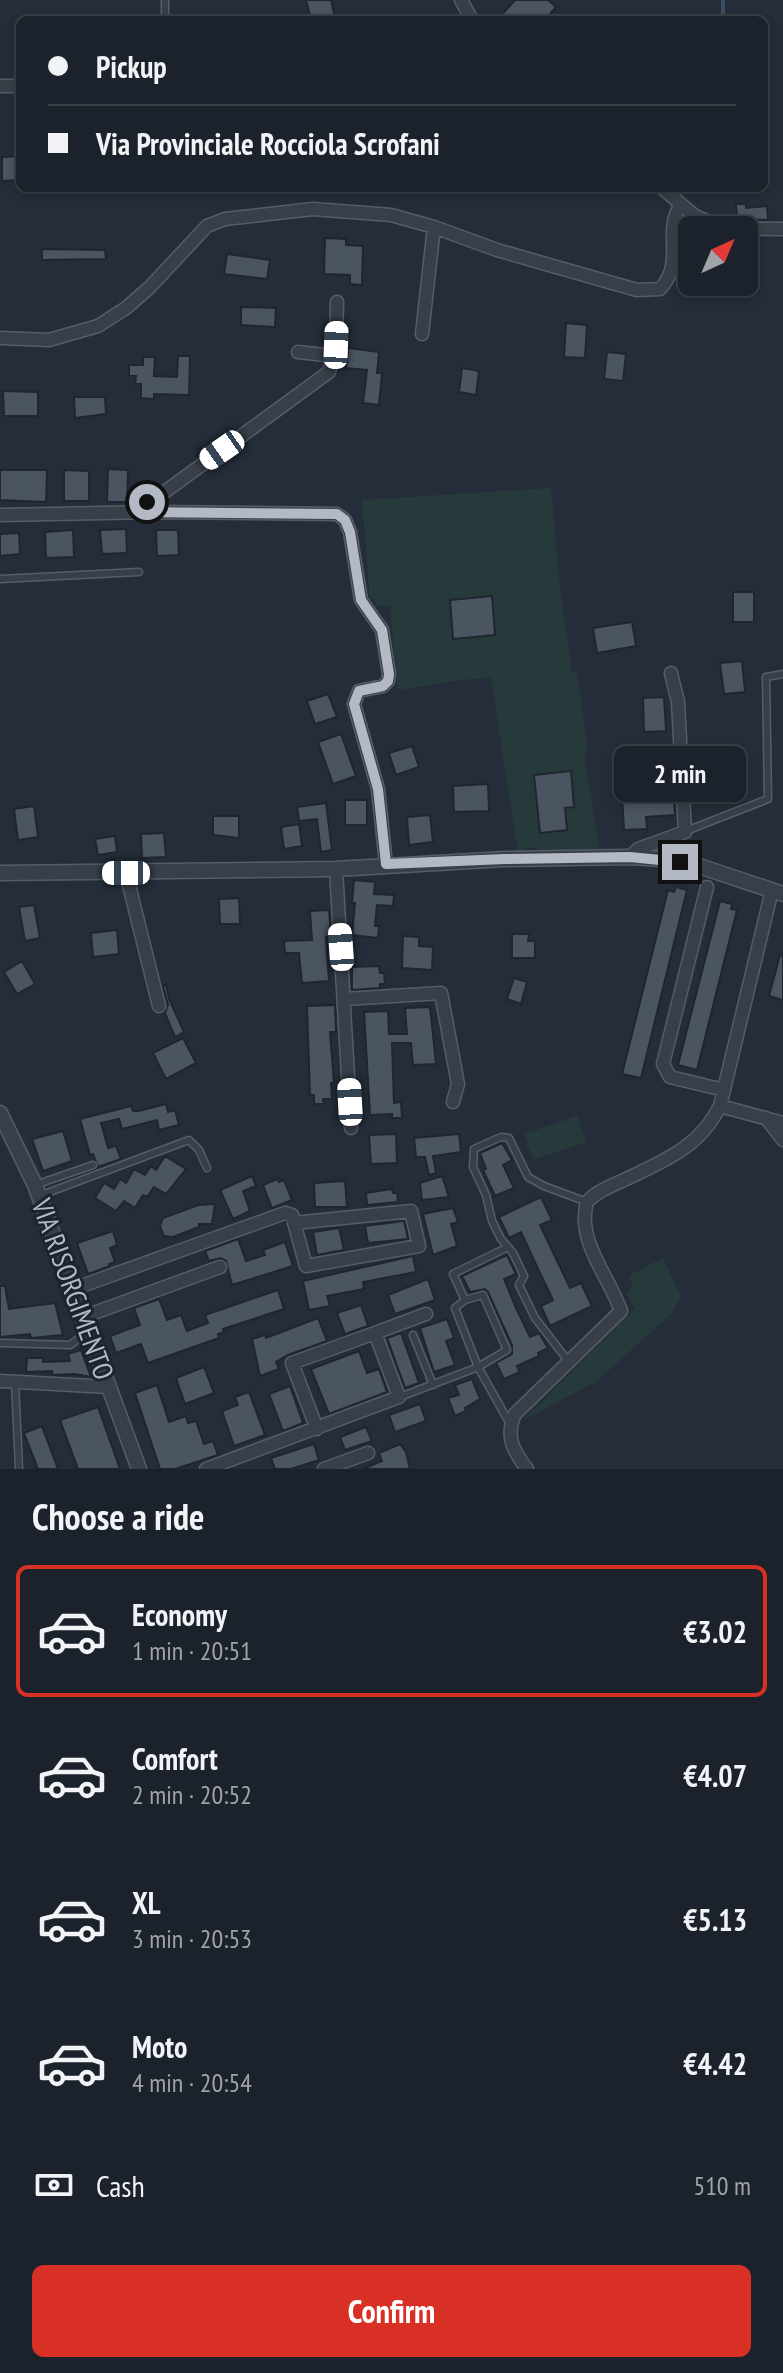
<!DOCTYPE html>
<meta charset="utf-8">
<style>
:root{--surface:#1b222b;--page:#282f37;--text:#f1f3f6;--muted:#a0a4a9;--line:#393f47;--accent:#d93025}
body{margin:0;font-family:"PT Sans Narrow",sans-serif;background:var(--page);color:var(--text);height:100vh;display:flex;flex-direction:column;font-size:30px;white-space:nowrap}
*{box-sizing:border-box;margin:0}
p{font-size:26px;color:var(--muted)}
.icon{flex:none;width:44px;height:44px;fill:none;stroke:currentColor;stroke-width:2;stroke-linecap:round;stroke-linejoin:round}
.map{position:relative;height:1469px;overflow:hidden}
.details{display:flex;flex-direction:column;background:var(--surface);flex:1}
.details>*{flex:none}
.top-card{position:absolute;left:16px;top:16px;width:752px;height:176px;border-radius:12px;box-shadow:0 4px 12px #0003,0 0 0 2px var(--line);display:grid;align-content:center;height:176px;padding:0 32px;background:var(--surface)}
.needle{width:52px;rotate:44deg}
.controls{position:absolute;left:678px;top:216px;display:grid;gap:16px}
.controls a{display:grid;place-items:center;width:80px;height:80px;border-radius:12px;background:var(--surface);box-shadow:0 4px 12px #0003,0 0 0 2px var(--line);font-size:40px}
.end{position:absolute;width:36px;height:36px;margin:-18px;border:10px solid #b3bac5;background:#111;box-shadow:0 0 0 4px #111}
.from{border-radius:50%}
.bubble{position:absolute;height:56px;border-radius:12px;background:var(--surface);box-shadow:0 4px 12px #0003,0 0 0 2px var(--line);font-size:26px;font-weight:800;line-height:56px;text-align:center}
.car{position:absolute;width:24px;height:48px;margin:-24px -12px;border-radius:10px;box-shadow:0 0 6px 2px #0007;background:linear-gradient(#fff 24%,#345 0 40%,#fff 0 76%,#345 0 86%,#fff 0)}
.top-card b{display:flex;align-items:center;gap:28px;height:76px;font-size:30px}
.top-card b+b{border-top:2px solid var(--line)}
.top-card i{width:20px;height:20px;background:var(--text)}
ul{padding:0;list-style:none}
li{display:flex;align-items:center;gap:24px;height:132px;margin:0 16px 12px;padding:0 16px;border:4px solid transparent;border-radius:12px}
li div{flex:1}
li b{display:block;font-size:30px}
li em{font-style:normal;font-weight:800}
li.current{border-color:var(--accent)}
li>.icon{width:72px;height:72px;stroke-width:1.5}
h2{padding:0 32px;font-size:36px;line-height:96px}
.pay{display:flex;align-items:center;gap:20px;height:88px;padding:0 32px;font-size:30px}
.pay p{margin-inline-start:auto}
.action{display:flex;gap:16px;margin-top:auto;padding:16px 32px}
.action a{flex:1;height:92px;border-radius:12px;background:var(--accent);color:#fff;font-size:32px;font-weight:800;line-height:92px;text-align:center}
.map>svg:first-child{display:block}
.green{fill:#273a3b}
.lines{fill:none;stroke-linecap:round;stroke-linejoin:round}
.stream{stroke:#3b4b60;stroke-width:4}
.building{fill:#4b5562;stroke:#1f2630;stroke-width:2}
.service-casing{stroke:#565d67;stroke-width:9}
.minor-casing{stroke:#565d67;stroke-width:15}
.tertiary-casing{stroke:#565d67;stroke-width:17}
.service{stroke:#383f49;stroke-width:6}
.minor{stroke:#383f49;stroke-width:12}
.tertiary{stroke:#383f49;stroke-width:14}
.route{stroke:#b3bac5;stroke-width:10}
.labels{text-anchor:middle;stroke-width:6;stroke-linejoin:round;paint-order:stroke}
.street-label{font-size:28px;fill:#b3bac5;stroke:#1d242e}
</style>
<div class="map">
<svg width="783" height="1469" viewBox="0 0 783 1469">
<rect width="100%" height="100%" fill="#242d39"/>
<!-- green -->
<path class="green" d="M551,488L560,589L572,673H577L588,752L584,753L600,854H540L537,848H528L523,853L518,854L491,678L470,679L398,690L390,606H376L375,599L370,600L362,500Z
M577,1116L586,1142L533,1160L524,1134Z
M663,1258L681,1296L671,1314L596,1382L523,1420L635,1309L626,1293L633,1285L628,1276Z"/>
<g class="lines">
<!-- stream -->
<path class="stream" d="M723,0V20"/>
</g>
<!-- building -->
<path class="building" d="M306,0H331L335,18L311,20Z
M515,0H548L556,7L545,20H497Z
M20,156V180L2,181V157Z
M736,204H746V208L767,206L768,220L737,219Z
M325,238L346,239V245L363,246L362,285L350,284V275L324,274Z
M42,249L105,250L106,259L42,260Z
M227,254L270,260L267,279L224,274Z
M241,307L276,308L275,327L241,325Z
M566,323L587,325L585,358L564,357Z
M348,348L379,352L377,373H382L379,405L363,403L367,370L346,368Z
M607,352L626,354L623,381L604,379Z
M178,356H190L189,395L154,394V399L141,398V384H135L136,376H129V365H143V357H155L154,376L177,377Z
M462,368L479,371L476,395L459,392Z
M3,391L38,392V416H4Z
M74,397H105L106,414L75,418Z
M108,469L128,470L127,502H107Z
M0,470H47L46,502L0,500Z
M64,470L89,471V501H64Z
M126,529L127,553L102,554L100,530Z
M73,530L74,557L46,558L45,532Z
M156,530H178L179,555L157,556Z
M19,533L20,554L0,556V534Z
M733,592H754V622H733Z
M492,596L495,635L453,639L450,600Z
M632,622L636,646L597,653L593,628Z
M742,661L745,692L724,694L720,663Z
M328,694L337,717L315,724L307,701Z
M664,697L666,731L644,732L643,698Z
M341,734L356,776L333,784L318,742Z
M412,746L419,767L396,775L389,753Z
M726,749L731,775L708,779L704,753Z
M571,771L574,807L565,808L567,830L540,833L534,775Z
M488,784L489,811L454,812L453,786Z
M662,791L663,799L674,798L675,815L646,817L647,829L624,830L622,793Z
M345,800H367V825H345Z
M326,803L332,850L321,852L317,819L299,821L297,807Z
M34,806L38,837L18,840L14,809Z
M430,815L433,842L409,845L407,817Z
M213,816H239V838L213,835Z
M299,824L302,846L284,849L281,827Z
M164,833L166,857L142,858L141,834Z
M115,836L117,852L98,855L95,839Z
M354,880L375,882L374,894L394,895L393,906L377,905L375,926H379L378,938L352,935L355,903H352Z
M676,887L687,890L641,1078L622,1074L668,890L674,892Z
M239,898L240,924H220L219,899Z
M720,901L732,904L731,909L737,910L697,1070L678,1065Z
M34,905L40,938L25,941L19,907Z
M329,910L331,936L326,937L329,981L302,983L299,953H285L284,941L312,940L310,911Z
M117,930L119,954L93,957L91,933Z
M512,934H529L528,941H535V958H512Z
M403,936L419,937V946L433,947L432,970L402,968Z
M780,955L783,956V1000L769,996Z
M22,961L35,984L17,994L4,972Z
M379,966L380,973H384L385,984H380V988L352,990V967Z
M514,978L527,982L521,1004L507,999Z
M166,985L169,999L184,1032L175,1037L165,1013L168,1005L163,986Z
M335,1005L336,1032H330L334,1083H331L332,1099H323L324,1104H314V1095H310L307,1006Z
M430,1007L436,1064L413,1065L411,1043H392L394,1103L401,1102L402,1118H392V1114L370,1115L364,1012L388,1011L389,1034H407L405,1008Z
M183,1038L196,1063L166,1079L153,1053Z
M166,1104L168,1112L175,1110L179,1125L159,1130L157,1120L122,1129L119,1119L101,1123L108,1148L116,1146L121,1159L98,1167L93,1154L90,1155L80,1119L131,1106L133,1111H139Z
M63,1131L72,1161L43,1171L32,1139Z
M396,1134L397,1163L371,1164L369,1135Z
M459,1134L461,1152L433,1156L436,1173L429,1175L425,1157H416L414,1138Z
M502,1143L512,1160L503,1165L514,1188L495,1196L483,1170L486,1169L480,1153Z
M165,1156L186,1169L166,1194L154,1187L147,1197L143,1195L135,1208L124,1201L116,1211L95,1198L104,1183L114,1189L120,1179L126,1183L134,1169L145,1175L151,1166L156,1170Z
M252,1176L256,1186L243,1191L250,1211L233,1219L220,1190Z
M442,1176L449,1197L422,1200L420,1183Z
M277,1179L279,1182L284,1180L292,1200L272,1208L263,1185Z
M345,1181L347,1207H315L314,1183Z
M392,1189L393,1193H397L398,1202L367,1205L366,1193Z
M541,1197L552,1220L540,1225L570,1288L581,1283L592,1306L550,1326L541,1306L553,1300L540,1273L521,1232L509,1238L499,1217Z
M215,1204L212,1224H199V1227L173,1237L164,1236L160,1226L163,1218L198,1205Z
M453,1208L458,1222L451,1224L457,1246L433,1255L423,1214Z
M404,1221L408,1239L368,1243L365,1226Z
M339,1228L344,1250L317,1255L313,1232Z
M113,1231L117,1245L110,1248L115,1262L109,1264L110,1266L88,1274L77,1243Z
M238,1239L246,1261L265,1255L263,1250L285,1242L293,1266L232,1285L226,1261L221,1258L209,1261L205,1251Z
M507,1255L516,1274L504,1279L516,1308L530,1337L539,1333L548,1348L538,1353L539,1356L517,1366L520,1372L504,1379L496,1363L512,1354V1345L488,1292L485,1289L470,1292L462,1276Z
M413,1256L416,1272L363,1282L364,1289L327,1296L330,1306L309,1310L303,1281Z
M428,1279L435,1300L395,1314L388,1295Z
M0,1286H5L9,1309L55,1303L63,1335L31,1338L30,1334L0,1337Z
M278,1290L284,1309L223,1329L224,1332L218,1334L219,1338L148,1363L141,1344L116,1353L110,1336L140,1325L134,1308L159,1299L167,1320L181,1315L187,1331L208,1323L205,1315Z
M361,1305L368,1326L345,1334L337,1313Z
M318,1318L327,1341L288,1355L276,1362L279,1369L260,1376L252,1339L265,1335L266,1338Z
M447,1319L454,1338L446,1341L455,1365L434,1372L420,1328Z
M401,1333L419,1383L405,1388L387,1338Z
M81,1350L91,1377L75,1374L53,1375L52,1371L26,1372L27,1358H43V1362L70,1361L68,1354Z
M359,1351L367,1373L379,1369L387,1392L329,1414L311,1369Z
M204,1367L214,1393L185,1404L176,1378Z
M472,1379L480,1399L465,1408L466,1411L455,1416L448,1398L459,1395L455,1385Z
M157,1385L169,1422L186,1416L188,1423L196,1421L204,1444L213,1441L218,1455L175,1469H160L135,1393Z
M290,1386L303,1423L283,1431L269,1394Z
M249,1392L265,1435L234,1446L222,1411L238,1405L235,1397Z
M420,1404L426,1421L395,1432L389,1415Z
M98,1407L120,1469H78L60,1420Z
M42,1426L58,1469H38L24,1433Z
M366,1427L372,1441L345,1450L340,1437Z
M314,1444L319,1460L291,1469H275L271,1458Z
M400,1444L406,1452L410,1469H363L382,1461L379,1453Z"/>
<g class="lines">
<!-- service casing -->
<g class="service-casing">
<path id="service" d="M165,20V0
M0,579L139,572
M686,831L768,799L766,677L783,674
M35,1185L93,1165
M39,1196L189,1140L199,1150L207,1168
M508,1247L453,1274L465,1300L455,1308L478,1367L510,1424
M413,1335L433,1385
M0,1343L70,1345L88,1332
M569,1362L535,1318L519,1285L524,1276L513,1253L501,1239L492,1221L486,1195L473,1167L474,1149L501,1137L509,1138L528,1177L544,1186L587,1202
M15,1382L19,1469
M400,1397L478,1367L507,1350L483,1295L465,1300"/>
</g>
<!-- minor casing -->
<g class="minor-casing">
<path id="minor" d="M461,0L472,20
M0,86H20
M662,188L695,216L723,228L783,229
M422,334L434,227
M0,338L49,340L98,326L126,308L149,288L207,226L225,219L313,209L391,215L434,227L497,250L637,290L660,289C686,261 662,233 681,204
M298,352L334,356
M137,512L329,372L336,345L337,302
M0,515L153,512L337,514L345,520L350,532L361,600L382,630L389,674L388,681L383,686L359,691L354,704L378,789L386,864
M630,857L638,849L685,832L678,702L671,673
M336,869L351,1128
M126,873L159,1006
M707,887L663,1064L670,1077L724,1090
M345,999L441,993L458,1084L453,1102
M720,1106L783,1123
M766,1118L783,1140
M73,1289L285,1213L292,1215L306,1266L419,1246L411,1211L294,1223
M83,1317L220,1267
M375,1333L426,1314
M0,1381L109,1387
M206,1469L399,1397L375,1333L292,1363L317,1429
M324,1469L368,1453
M527,1469C513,1451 505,1436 515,1414L621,1311C609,1276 576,1241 587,1202C597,1191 611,1186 624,1180C664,1161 700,1147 720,1106L772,890"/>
</g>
<!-- tertiary casing -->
<g class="tertiary-casing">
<path id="tertiary" d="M0,873L336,869L505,859L630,857L663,859L696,865L783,894
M0,1113L35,1185L139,1469"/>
</g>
<!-- service -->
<use href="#service" class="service"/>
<!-- minor -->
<use href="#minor" class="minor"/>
<!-- tertiary -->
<use href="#tertiary" class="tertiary"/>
</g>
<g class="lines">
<!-- route -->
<path class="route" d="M147,502L137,512L337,514L345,520L350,532L361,600L382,630L389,674L388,681L383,686L359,691L354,704L378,789L386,864L505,859L630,857L680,862"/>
</g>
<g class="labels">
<!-- street labels -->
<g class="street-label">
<text transform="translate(73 1289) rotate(70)" y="10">VIA RISORGIMENTO</text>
</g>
</g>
</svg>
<div class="controls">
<a><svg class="needle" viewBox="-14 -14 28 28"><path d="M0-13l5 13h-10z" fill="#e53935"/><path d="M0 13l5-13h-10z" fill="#a0a4a9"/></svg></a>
</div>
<i class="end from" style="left:147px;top:502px"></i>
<i class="end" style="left:680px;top:862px"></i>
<div class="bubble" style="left:614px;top:746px;width:132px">2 min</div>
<i class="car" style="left:336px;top:345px;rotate:2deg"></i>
<i class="car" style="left:222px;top:450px;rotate:235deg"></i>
<i class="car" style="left:126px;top:873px;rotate:270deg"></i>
<i class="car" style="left:341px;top:947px;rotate:356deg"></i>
<i class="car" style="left:350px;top:1102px;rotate:357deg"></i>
<div class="top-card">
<b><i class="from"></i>Pickup</b>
<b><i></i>Via Provinciale Rocciola Scrofani</b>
</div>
</div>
<section class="details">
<h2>Choose a ride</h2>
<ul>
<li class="current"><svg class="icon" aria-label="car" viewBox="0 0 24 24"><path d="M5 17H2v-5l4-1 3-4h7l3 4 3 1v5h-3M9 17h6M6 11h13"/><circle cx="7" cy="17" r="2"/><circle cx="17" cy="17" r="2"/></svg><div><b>Economy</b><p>1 min · 20:51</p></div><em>€3.02</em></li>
<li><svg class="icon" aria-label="car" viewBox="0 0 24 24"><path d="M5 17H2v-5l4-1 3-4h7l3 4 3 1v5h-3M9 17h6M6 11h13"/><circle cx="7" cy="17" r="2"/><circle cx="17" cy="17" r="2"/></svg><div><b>Comfort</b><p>2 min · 20:52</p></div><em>€4.07</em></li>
<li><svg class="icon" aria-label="car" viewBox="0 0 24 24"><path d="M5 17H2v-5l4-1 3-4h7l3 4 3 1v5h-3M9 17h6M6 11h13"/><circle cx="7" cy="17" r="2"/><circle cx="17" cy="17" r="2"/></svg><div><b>XL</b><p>3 min · 20:53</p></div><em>€5.13</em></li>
<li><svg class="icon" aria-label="car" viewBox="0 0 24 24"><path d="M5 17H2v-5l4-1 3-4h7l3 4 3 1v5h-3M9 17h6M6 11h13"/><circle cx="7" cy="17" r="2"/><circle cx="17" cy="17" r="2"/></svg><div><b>Moto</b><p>4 min · 20:54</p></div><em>€4.42</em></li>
</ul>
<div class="pay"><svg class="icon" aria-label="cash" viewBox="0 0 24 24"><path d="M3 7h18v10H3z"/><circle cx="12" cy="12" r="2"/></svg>Cash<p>510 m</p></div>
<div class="action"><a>Confirm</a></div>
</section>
